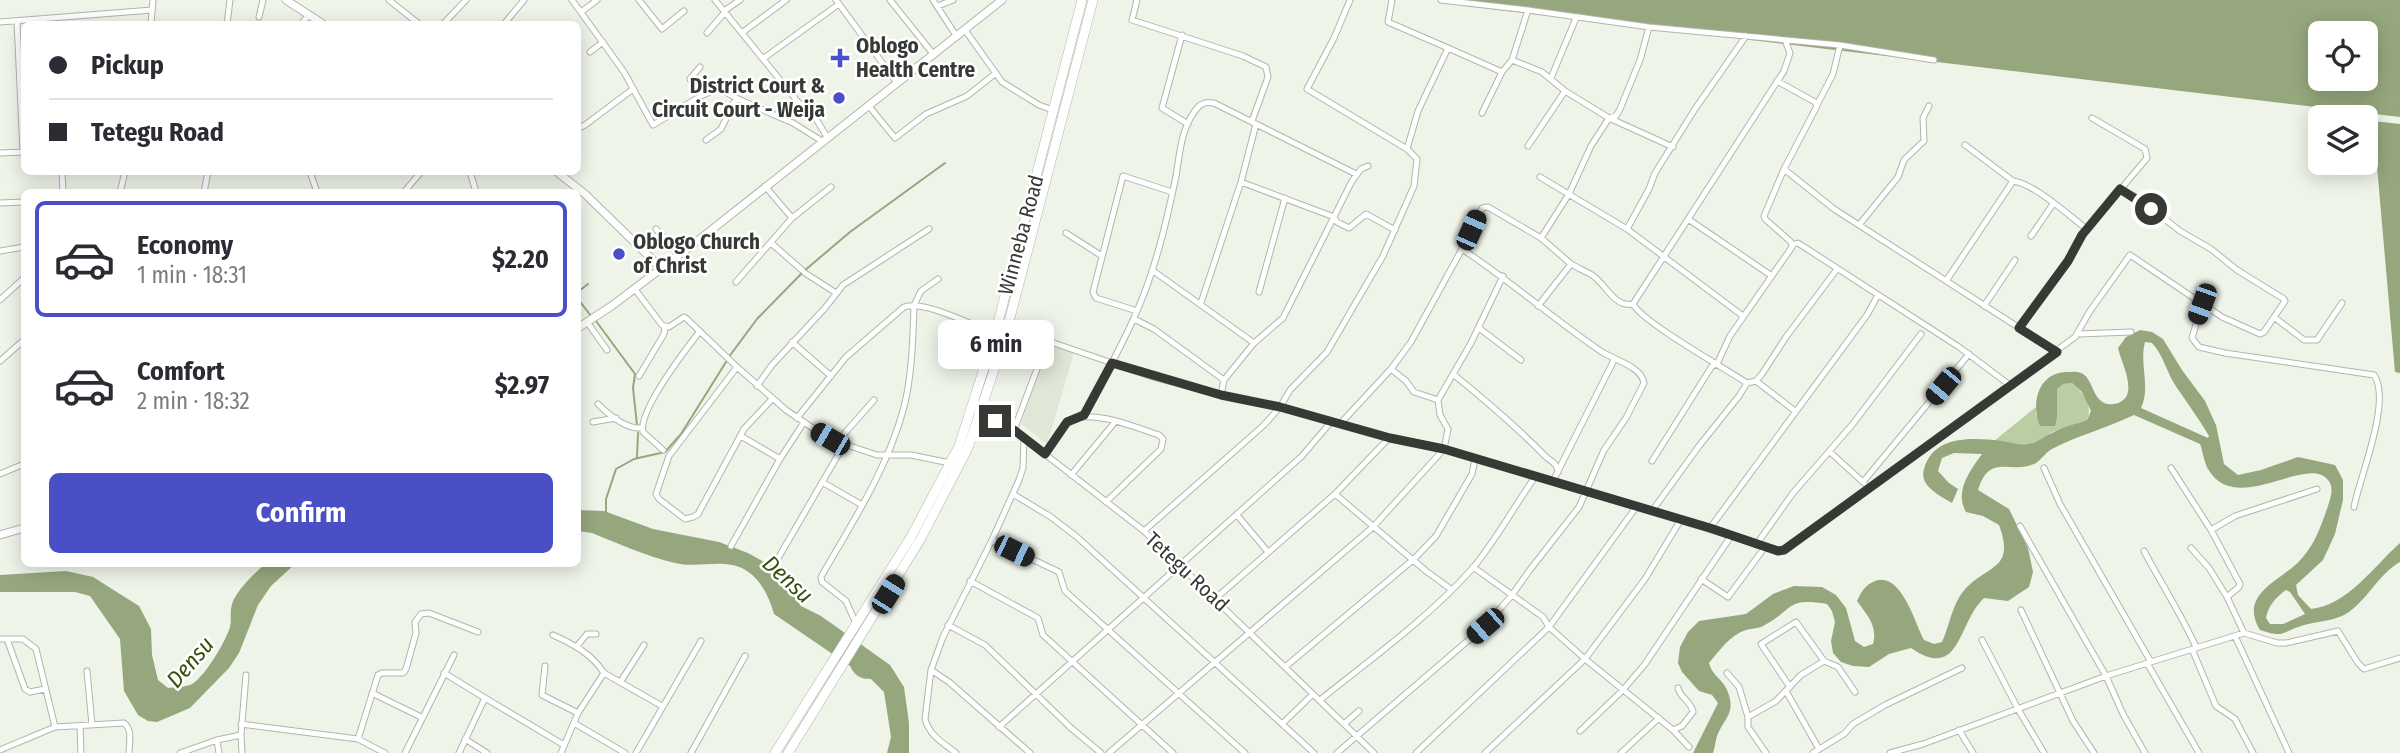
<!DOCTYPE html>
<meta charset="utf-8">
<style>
:root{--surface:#fff;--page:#f2f2f3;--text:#2b2b33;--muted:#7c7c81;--line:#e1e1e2;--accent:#4b4fc5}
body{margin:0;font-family:"Fira Sans Condensed",sans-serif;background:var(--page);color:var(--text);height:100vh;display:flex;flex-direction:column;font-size:26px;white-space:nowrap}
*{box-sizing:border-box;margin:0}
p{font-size:23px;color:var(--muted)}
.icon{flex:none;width:38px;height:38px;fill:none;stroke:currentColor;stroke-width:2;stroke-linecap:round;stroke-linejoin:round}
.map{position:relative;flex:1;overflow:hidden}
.drawer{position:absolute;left:21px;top:189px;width:560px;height:378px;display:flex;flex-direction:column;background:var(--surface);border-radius:10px;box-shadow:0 4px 18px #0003}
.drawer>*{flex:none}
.banner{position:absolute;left:21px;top:21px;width:560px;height:154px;border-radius:10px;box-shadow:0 4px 18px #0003;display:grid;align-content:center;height:154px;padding:0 28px;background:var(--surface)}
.fabs{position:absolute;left:2308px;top:21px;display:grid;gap:14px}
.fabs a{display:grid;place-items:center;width:70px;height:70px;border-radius:10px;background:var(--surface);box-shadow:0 4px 18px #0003;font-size:35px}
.end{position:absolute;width:32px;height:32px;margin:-16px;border:9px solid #373935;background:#fff;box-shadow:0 0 0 4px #fff}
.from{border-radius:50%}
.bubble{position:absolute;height:49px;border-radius:10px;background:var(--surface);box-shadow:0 4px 18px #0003;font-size:23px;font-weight:700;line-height:49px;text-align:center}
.car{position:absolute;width:21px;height:42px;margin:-21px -10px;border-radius:9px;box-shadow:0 0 5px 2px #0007;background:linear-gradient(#222 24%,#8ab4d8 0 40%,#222 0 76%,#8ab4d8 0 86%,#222 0)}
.banner b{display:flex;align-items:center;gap:24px;height:66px;font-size:26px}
.banner b+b{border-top:2px solid var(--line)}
.banner i{width:18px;height:18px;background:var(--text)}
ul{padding:12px 0 0;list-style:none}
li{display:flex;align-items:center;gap:21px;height:116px;margin:0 14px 10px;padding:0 14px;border:4px solid transparent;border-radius:10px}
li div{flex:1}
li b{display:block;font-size:26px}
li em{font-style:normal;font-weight:700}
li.on{border-color:var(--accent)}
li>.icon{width:63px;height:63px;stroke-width:1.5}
.primary-button{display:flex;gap:14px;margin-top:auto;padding:14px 28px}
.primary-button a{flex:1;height:80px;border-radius:10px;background:var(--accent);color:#fff;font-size:28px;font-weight:700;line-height:80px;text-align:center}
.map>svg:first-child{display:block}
.built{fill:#e0e7d6}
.green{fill:#bbcda2}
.water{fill:#96a77d;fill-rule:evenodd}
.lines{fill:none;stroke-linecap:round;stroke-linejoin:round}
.stream{stroke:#96a77d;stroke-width:2}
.minor-casing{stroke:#b1b6ac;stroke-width:7}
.tertiary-casing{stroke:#b1b6ac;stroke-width:9}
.trunk-casing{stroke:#b1b6ac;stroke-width:10}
.minor{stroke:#fff;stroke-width:5}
.tertiary{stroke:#fff;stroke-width:7}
.trunk{stroke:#fff;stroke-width:9}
.route{stroke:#373935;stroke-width:9}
.poi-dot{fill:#4b4fc5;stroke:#fff;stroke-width:2.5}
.labels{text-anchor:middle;stroke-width:5;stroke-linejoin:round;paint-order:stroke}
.poi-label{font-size:21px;font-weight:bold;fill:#373935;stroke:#fff;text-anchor:start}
.street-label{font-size:21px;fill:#373935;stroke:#fff}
.water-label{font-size:23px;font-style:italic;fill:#394e0a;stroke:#fff}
</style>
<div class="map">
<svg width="2400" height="753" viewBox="0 0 2400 753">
<rect width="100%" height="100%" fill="#eff4e9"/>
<!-- built -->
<path class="built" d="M1046,343L1074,353L1047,444L1021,424Z"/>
<!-- green -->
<path class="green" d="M2072,383C2084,394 2093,404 2087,420L2052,432L2037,443L2021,445L1994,441L2036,407V416L2056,401L2057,389L2062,384Z"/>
<!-- water -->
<path class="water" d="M1466,0H2400V117L1465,6ZM2320,33H2366V79H2320Z
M2373,121L2400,124V373L2395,372Z
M2140,330L2152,332L2163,339L2182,370L2205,401L2216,425L2224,464L2238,475L2261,470L2298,457L2335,465L2343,480V500L2335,534L2323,560L2296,585L2298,595L2311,609C2348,605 2374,566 2400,543V562C2377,575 2367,602 2344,615C2330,622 2315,621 2301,626C2280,633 2284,638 2260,630C2237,592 2285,580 2303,557C2315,543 2321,526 2327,509C2329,502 2334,491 2330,483C2312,449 2237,519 2208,469C2204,462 2203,452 2200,444L2134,415C2107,428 2079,435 2052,449C2046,452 2042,459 2036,463C2012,476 1990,451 1978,490L2009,509L2028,548L2033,572L2029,587L2008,601L1984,598C1957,623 1961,682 1911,648L1889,654L1869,667L1853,666L1841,662L1833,653L1831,641L1835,622L1832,611L1827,604C1785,597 1794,610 1763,626C1758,629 1752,628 1746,630C1730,635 1720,650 1709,663C1713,677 1722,678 1727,690C1737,713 1724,718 1717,736C1715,742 1715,748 1713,753H1693L1718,703L1712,695L1699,691L1682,672L1678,663L1680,647L1688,632L1699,621L1746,614L1773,594L1794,586L1822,587L1836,595L1846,608L1855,641L1864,647L1873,644C1878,626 1867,615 1857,601C1861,592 1865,585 1875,581C1901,571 1915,623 1924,640L1934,644L1942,642C1950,625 1952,603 1966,588C1990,564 2015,569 1999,525L1983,516L1966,512C1954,491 1970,471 1982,454L1954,453L1942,458L1938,471L1949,483L1958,489L1952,503C1939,495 1919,486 1924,469C1934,434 1974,438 2002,441C2011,442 2019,446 2028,444C2038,443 2043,437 2052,433C2062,427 2076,424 2087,420L2091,411L2082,392L2072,383L2063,384L2057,389V417L2055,426H2040C2031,405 2037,374 2065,372C2070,372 2077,371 2081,373C2091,377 2092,392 2099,399C2104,404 2108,405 2114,404C2142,399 2121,363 2118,348L2126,337ZM2145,342L2152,343C2164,356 2167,374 2177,388C2188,404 2199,419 2209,436L2208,438L2141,408C2151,387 2139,365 2145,342ZM2286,590L2290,592L2305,614L2283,624H2270L2266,618C2268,606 2276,597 2286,590Z
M578,510L604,511L653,529L719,542L748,553L773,567L801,606L821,616L890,665L904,687L909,723V753H887L891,737L884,692L871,679C860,679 855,676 850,666L774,614C767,589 753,565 724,564C708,563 691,567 675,563C646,556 619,544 592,533L578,531Z
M265,564H295L271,586L258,605L239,653L229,668L190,708L157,722L148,721L138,715L124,691L120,639L90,596L75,592H0V575L66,571L93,577L139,606L151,629L152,655L158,680L168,688C175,687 183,687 190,685C203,680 226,641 230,627C232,619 229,611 233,601C241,586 253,575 265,564Z"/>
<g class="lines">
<!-- stream -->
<path class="stream" d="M588,284L579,291L578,299L591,316
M596,321L635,374L633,388L637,425
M637,457L638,433
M606,514V499L616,469L634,459L665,452L681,434L731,354L757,319L804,271L850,232L945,163"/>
<!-- minor casing -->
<g class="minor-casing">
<path id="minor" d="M389,0L419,24
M572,0L624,72L653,125L701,96L719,88L736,98L793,123L822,141
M639,0L662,29L684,11
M715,0L798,102L813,114L827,137
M836,0L897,83
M890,0L934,55
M933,0L957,37
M1137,0L1132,20L1243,56L1266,67L1268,77L1252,121
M1350,0L1334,38L1307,89L1407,149
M1441,0L1528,10L1512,60L1502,72L1482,113
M938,6L953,0
M1528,10L1649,27L1840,45L1934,60
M724,11L740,0
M581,12L597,0
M259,17L263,0
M17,21L23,152
M0,22L152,10
M151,24L153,0
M227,24L230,0
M301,24L309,15
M443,24L466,0
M504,24L524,0
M965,30L1002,82L1039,105L1053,110
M743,32L786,0
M707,33L725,12
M1182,35L1162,108L1188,124
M1448,48L1502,72
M590,52L603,42
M764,58L839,4
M1512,60L1542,72L1565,91L1609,118L1673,147
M700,67L690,79L701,96
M1551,78L1576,18
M868,105L895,138L926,114L967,96L996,73
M1817,105L1833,74L1840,45
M578,125L581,127L585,125L633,89
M706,140L721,129L736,98
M1965,145L2013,181C2035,184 2068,215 2087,229
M1528,146L1565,91
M0,153L24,152
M1784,169L1834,209L2057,352
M62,172L63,192
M310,172L317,192
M470,172L476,192
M1540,177L1627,229L1743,316
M1241,182L1334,217L1337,222L1349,228L1366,214L1395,230
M765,186L792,218
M120,192L125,172
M204,192L208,172
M404,192L421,172
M0,203L24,202
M1688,219L1772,276
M1859,225L1898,177L1904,160L1924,141L1923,118L1929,106
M656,229L678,253
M1627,229L1649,189L1655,173L1695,109L1746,36
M1066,233L1102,256
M2031,236L2053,204
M771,243L802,270
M1792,245L1798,243L1959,347L2011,386
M0,251L24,247
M1571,264L1541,238L1569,194L1591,146L1609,118L1616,116L1620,109L1640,60L1649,27
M1152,270L1254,343
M805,273L836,293
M1946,281L2013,181
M736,282L792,218L831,187
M634,288L662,325L669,327L684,317L687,319L737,367
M1259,292L1285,198
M0,300L24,278
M1201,303L1241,182L1256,124
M1633,304L1784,71L1790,53L1785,40
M1633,304C1642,322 1726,369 1747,383
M2202,304L2192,338L2199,347L2225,353L2374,375C2392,401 2360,476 2354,507
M1538,306L1571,264C1578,268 1585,271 1592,275C1606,284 1614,308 1633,304
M1984,306L2015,260
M1137,311L1096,298L1093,292L1123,176L1172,192
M2274,317L2304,340H2317L2342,303
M1134,319L1154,329L1224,380
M587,322L607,350
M1479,328L1521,360
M2019,328L2068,260L2082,235L2147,158L2145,149L2092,118
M2079,334L2131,332
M792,342L831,376
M0,361L24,340
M1391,369L1406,381L1414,392L1438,400
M1453,374C1485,400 1516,426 1545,456C1551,462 1557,462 1558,472
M639,376L664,334L665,327
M1756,381L1795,411
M757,386L772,365L825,308L843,285L929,229
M1221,395L1224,380L1254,343L1283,318L1352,181L1361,169L1368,166
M772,399L744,429L698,514L693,517L685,519L659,499L656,494L669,456L737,367L786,410L829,439L877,455H911L950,463
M598,404C609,415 625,429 641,428
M981,414L1014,430L1144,531L1374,753
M1084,415C1101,384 1118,353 1133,320C1154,275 1166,225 1176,176C1180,153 1181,125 1199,106C1204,102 1208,102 1214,103L1356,174
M797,418L846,357L904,307C925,300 974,326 995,334
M593,422L616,418
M1340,424L1391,369L1411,342L1462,249L1482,208L1488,207L1541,238
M1014,430L1037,369L1040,344L1045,340L1150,376L1221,395L1280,407L1389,438L1444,449L1781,551L2075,337L2090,311L2130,255L2222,317L2260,334L2264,332L2285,301L2284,299L2237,270L2211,249L2180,231L2138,198L2120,189
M741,436L780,459
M837,442L874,400
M663,450L643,432C638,411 686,349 700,331
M1830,452L1864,483
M1045,454C1052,444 1058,429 1068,422C1088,407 1137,428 1159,435L1163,439L1161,449L1106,502
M1652,461L1712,366L1717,364L1730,336L1792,247L1791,242L1765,219L1764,216L1784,169L1817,106L1815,102L1777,81
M2044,468L2060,504L2151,662
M2171,468L2211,530
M0,474L24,464
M1071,475L1115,422
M1553,481L1614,360
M822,482L862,505
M1863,482L1969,354
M1013,494L1051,517L1077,537L1314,753
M1335,494L1426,571L1452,590
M1652,511L1699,446L1739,396L1747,383L1756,381L1762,374L1786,337L1837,269
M1237,515L1268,552
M2020,526L2106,676L2123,714L2145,753
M1710,528L1867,315L1878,295
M1144,531L1264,425L1280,407L1290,390L1327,352L1383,256L1414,186L1417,159L1407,149L1418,111L1448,48L1388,22L1392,0
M992,540L1059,572L1065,591L1245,753
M1756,545L1793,493L1852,425L1921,334
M731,546L780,459L804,422
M2191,548L2209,568L2227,597
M2144,551C2161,583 2181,614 2196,647
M773,567L845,443
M1473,567L1543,617L1549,627L1585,659L1485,753
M1701,579L1728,597L1765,547
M970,581L1038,618L1043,635L1173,753
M1216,598L1335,494L1389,438
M2021,610L2073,721L2094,753
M854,619L846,601L822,582L821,577C852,523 888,468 904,407C912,375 913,338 914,305L921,291L938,279
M948,625L985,645L1071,728L1101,753
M2244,633L2227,597L2239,587L2240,584L2211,530L2235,516L2317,489
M553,635C573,644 592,654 604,673L662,706
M2235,636L2289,753
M0,639H23L36,649L55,727
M7,639L25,689L30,692L45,689
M1982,640L2018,709L2044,753
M577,646L587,634H596
M2192,649L2216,706L2235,719L2253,753
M2147,663L2199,753
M545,666L542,695L578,713L561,753
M1285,667L1414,559L1436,536L1472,474L1475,459
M931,670L949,682L1030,753
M87,671L92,725
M444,673L485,698
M1727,673L1739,687L1748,717V727L1766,753
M621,681L644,645
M1790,687L1761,644L1796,622L1824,661L1838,667L1855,692
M1678,688C1680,698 1692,702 1693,712L1682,726L1673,730L1585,659L1645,579L1680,521
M1786,691L1819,749
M372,693L421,717
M1320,700C1371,659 1427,619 1471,570C1493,545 1515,505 1535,477
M578,713L604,673
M1748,717L1776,701L1801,675L1824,661
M574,723L625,753
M1283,723L1313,694
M241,724L358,739L385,753
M1344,724L1359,711
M80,726L81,753
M999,727L1302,456L1330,423
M1673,730L1689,747
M1959,730L1973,753
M1580,731L1623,690L1645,664L1731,536
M358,739L378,675L382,673H403L406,669L416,633L415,622L421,614L429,613L478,632
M465,739L487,753
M217,740L219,753
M0,750L55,727L124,723C133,730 129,743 129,753
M180,753L217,740L241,735
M242,753L241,735L246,675
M405,753L454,655
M459,753L485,698L564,745
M636,753L701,641
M691,753L745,656
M956,753C943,743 929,735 925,719L931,670L943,637L992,540L1019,480L1023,468L1024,439
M1109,753L1373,527L1444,449L1448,429L1440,415L1438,400L1471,343L1503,276
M1337,753L1485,626L1512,595L1529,571L1579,507L1604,450L1626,418L1644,383C1642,367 1615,360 1602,352C1554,320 1511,281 1462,249
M1416,753L1549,627L1637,506
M1621,753L1659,718
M1813,753L1844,734L1853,724L1885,705L1962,668
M1890,753L1923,744L2106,676L2244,633L2277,643H2286L2338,631L2358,663L2364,669L2400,658"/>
</g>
<!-- tertiary casing -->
<g class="tertiary-casing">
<path id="tertiary" d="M286,0L323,24
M557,172L585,194L661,268
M578,328L613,305L700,239L1002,0
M0,535L24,528"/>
</g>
<!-- trunk casing -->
<g class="trunk-casing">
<path id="trunk" d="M775,753L911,537L959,446L995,334L1082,0
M788,753L920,540L968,448L1005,337L1093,0"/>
</g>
<!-- minor -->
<use href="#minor" class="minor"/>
<!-- tertiary -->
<use href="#tertiary" class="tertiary"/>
<!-- trunk -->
<use href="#trunk" class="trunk"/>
</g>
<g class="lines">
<!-- route -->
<path class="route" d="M995,421L1014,430L1045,454L1067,422L1084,415L1112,363L1221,395L1280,407L1390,438L1444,449L1710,528L1778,551L1784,550L2057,352L2019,328L2068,261L2082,235L2120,189L2151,209"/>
</g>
<!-- markers -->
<g class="poi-dot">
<path d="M836.5 47.5h7v7h7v7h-7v7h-7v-7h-7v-7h7z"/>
<circle cx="839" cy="98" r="7"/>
<circle cx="619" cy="254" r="7"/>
</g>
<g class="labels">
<!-- poi labels -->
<g class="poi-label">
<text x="856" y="53">Oblogo<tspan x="856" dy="24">Health Centre</tspan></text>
<text x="825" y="93" text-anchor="end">District Court &amp;<tspan x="825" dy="24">Circuit Court - Weija</tspan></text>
<text x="633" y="249">Oblogo Church<tspan x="633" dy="24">of Christ</tspan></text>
</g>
<!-- street labels -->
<g class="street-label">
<text transform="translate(1021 235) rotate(-75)" y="7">Winneba Road</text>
<text transform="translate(1187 572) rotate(43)" y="7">Tetegu Road</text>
</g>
<!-- water labels -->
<g class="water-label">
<text transform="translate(788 579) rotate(42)" y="8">Densu</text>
<text transform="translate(190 662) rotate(-49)" y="8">Densu</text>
</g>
</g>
</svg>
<div class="fabs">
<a><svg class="icon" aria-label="locate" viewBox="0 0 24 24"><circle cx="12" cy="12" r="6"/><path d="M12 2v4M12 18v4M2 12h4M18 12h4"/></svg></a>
<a><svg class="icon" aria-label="layers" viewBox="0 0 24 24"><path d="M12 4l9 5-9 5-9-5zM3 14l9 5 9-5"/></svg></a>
</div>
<i class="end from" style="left:2151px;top:209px"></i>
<i class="end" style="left:995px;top:421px"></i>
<div class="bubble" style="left:938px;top:320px;width:116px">6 min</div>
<i class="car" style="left:1471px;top:230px;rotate:24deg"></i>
<i class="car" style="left:2202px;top:304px;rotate:200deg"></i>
<i class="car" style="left:1943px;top:386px;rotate:220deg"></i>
<i class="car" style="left:830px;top:439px;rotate:300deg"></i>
<i class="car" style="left:1014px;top:551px;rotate:116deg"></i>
<i class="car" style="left:888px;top:594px;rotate:32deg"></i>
<i class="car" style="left:1485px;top:626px;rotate:229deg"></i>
<div class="banner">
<b><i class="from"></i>Pickup</b>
<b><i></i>Tetegu Road</b>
</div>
<section class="drawer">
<ul>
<li class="on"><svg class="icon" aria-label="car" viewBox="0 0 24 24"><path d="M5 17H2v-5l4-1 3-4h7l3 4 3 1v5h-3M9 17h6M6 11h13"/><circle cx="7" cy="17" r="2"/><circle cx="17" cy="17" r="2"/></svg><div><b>Economy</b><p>1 min · 18:31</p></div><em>$2.20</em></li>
<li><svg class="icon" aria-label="car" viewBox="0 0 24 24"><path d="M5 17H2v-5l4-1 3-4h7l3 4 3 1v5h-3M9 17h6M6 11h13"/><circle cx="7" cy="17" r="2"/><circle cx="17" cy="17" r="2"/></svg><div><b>Comfort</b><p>2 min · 18:32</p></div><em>$2.97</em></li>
</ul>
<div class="primary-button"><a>Confirm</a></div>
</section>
</div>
